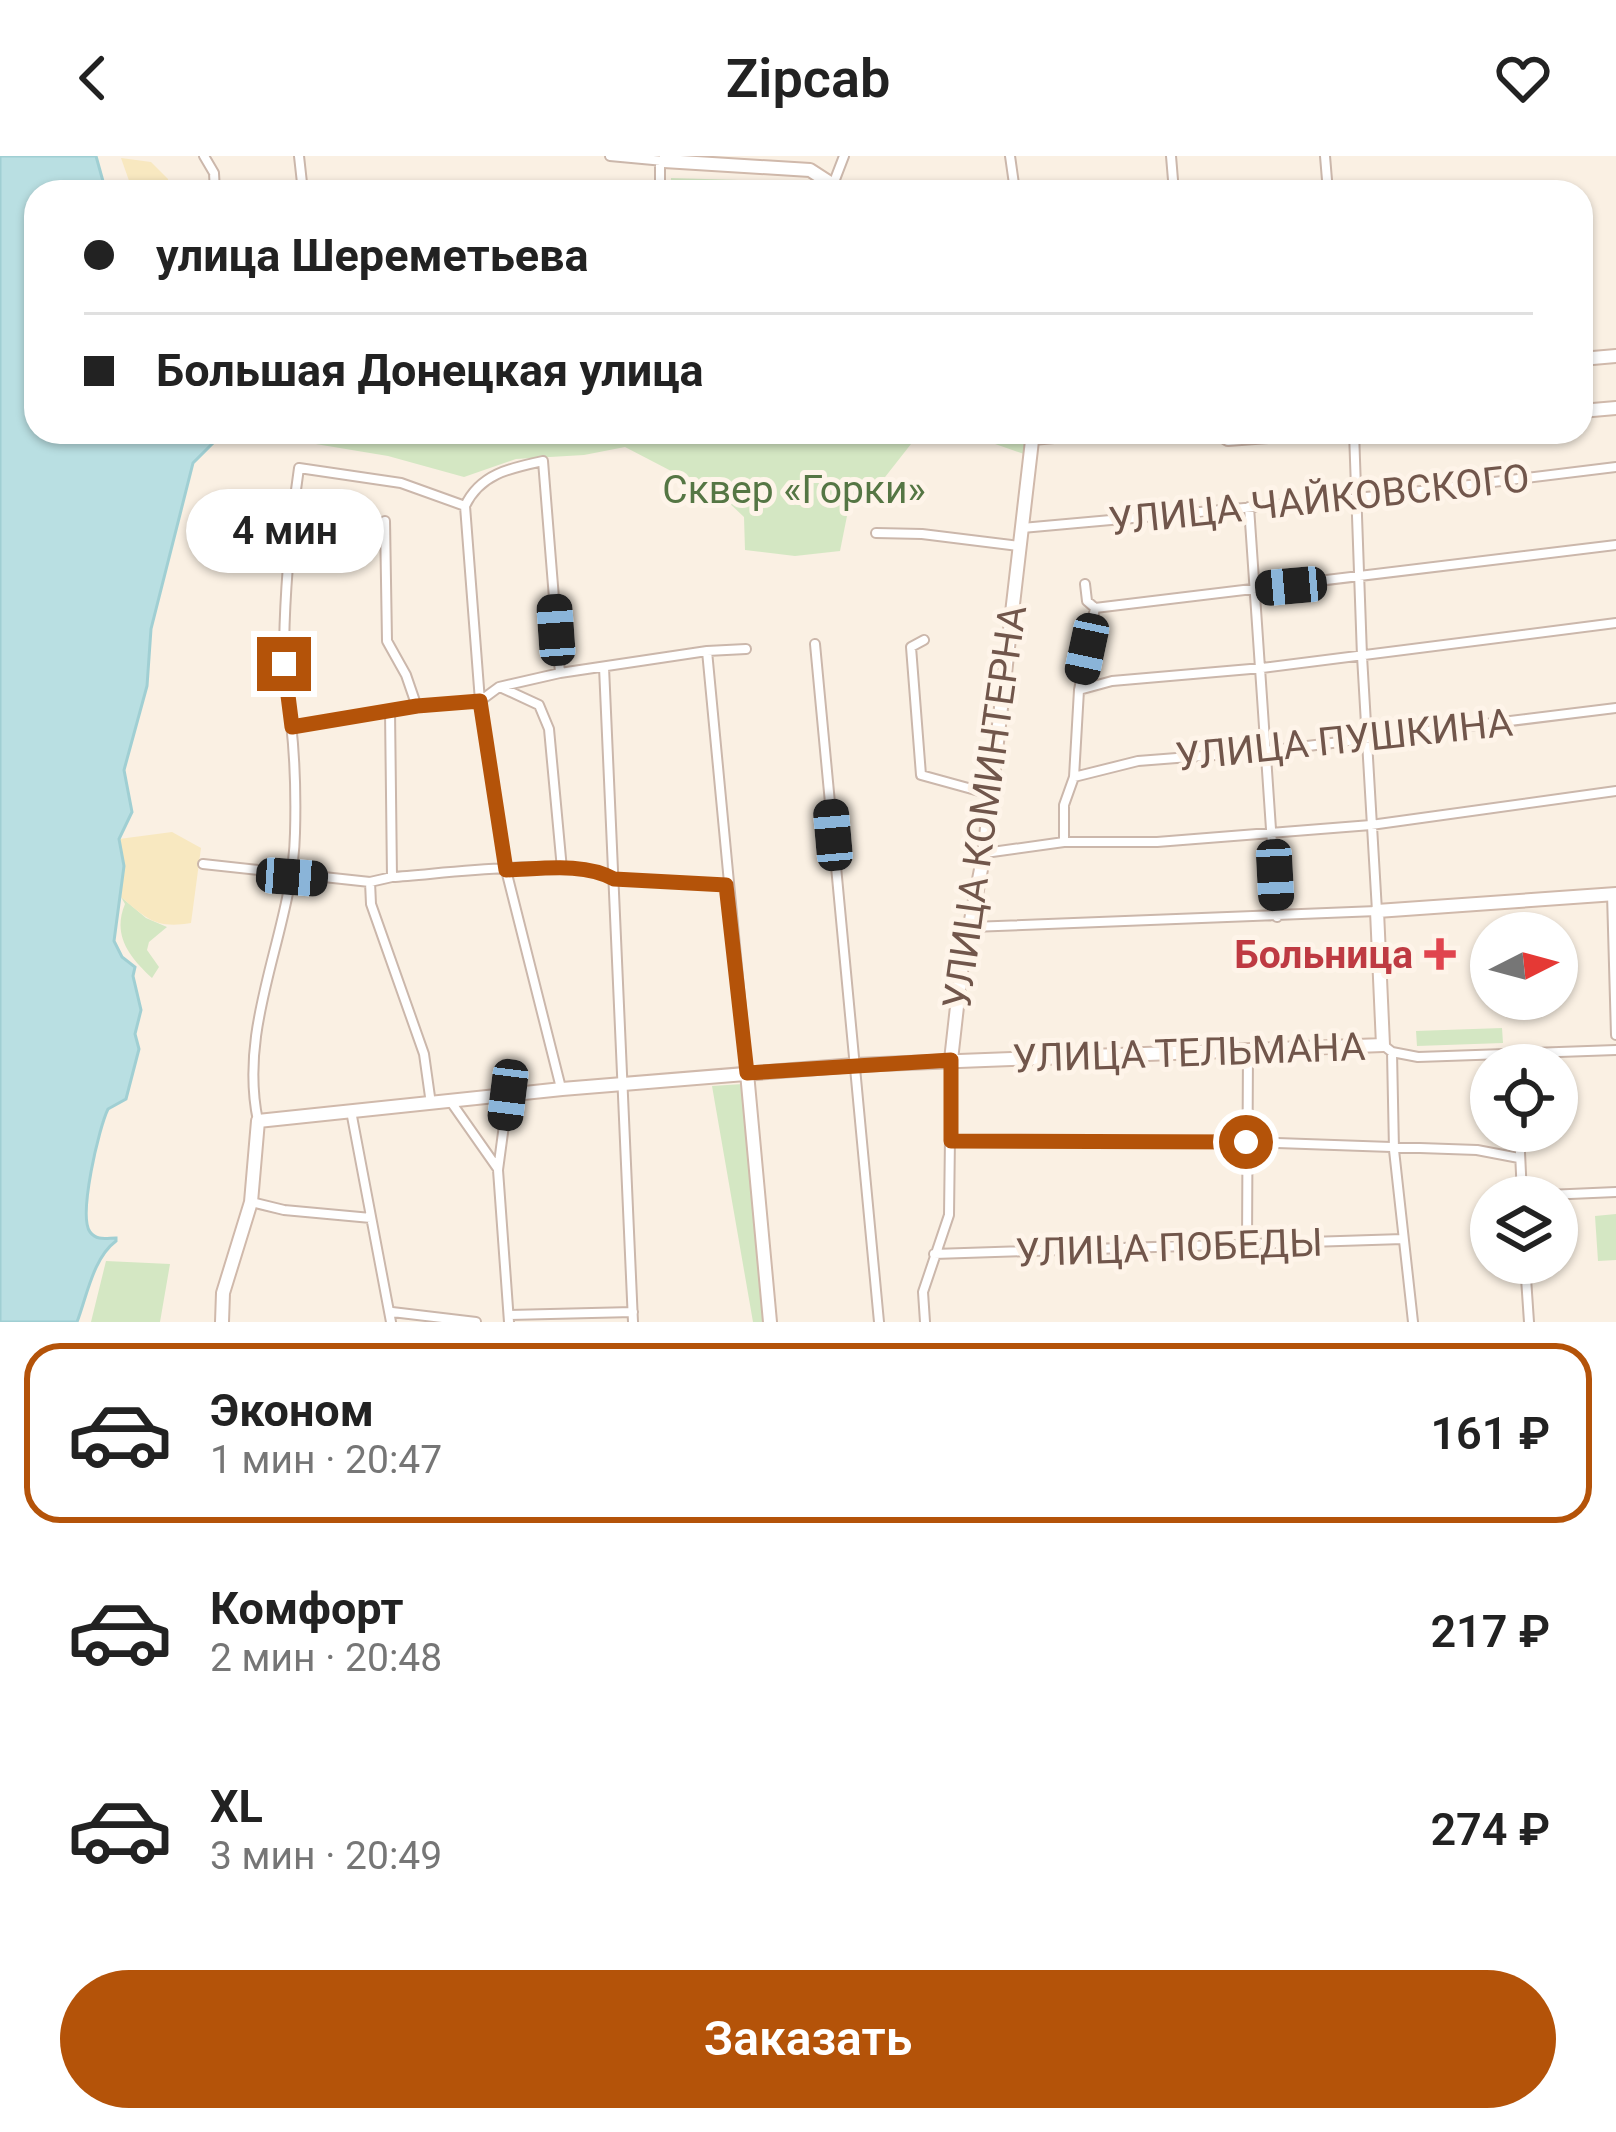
<!DOCTYPE html>
<html lang="ru">
<meta charset="utf-8">
<style>
:root{--surface:#fff;--page:#f6f6f6;--text:#222;--muted:#767676;--line:#e0e0e0;--accent:#b45309}
body{margin:0;font-family:Roboto,sans-serif;background:var(--page);color:var(--text);height:100vh;display:flex;flex-direction:column;font-size:45px;white-space:nowrap}
*{box-sizing:border-box;margin:0}
p{font-size:39px;color:var(--muted)}
.icon{flex:none;width:66px;height:66px;fill:none;stroke:currentColor;stroke-width:2;stroke-linecap:round;stroke-linejoin:round}
.map{position:relative;height:1166px;overflow:hidden}
.panel{display:flex;flex-direction:column;background:var(--surface);flex:1}
.panel>*{flex:none}
.top-card{position:absolute;left:24px;top:24px;width:1569px;height:264px;border-radius:36px;box-shadow:0 3px 9px #0004;display:grid;align-content:center;height:264px;padding:0 60px;background:var(--surface)}
.needle{width:78px;rotate:84deg}
.controls{position:absolute;left:1470px;top:756px;display:grid;gap:24px}
.controls a{display:grid;place-items:center;width:108px;height:108px;border-radius:50%;background:var(--surface);box-shadow:0 3px 9px #0004;font-size:60px}
.end{position:absolute;width:54px;height:54px;margin:-27px;border:15px solid #b45309;background:#fff;box-shadow:0 0 0 6px #fff}
.from{border-radius:50%}
.bubble{position:absolute;height:84px;border-radius:42px;background:var(--surface);box-shadow:0 3px 9px #0004;font-size:39px;font-weight:600;line-height:84px;text-align:center}
.car{position:absolute;width:36px;height:72px;margin:-36px -18px;border-radius:15px;box-shadow:0 0 9px 3px #0007;background:linear-gradient(#222 24%,#8ab4d8 0 40%,#222 0 76%,#8ab4d8 0 86%,#222 0)}
.top-card b{display:flex;align-items:center;gap:42px;height:114px;font-size:45px}
.top-card b+b{border-top:3px solid var(--line)}
.top-card i{width:30px;height:30px;background:var(--text)}
ul{padding:21px 0 0;list-style:none}
li{display:flex;align-items:center;gap:36px;height:180px;margin:0 24px 18px;padding:0 36px;border:6px solid transparent;border-radius:36px}
li div{flex:1}
li b{display:block;font-size:45px}
li em{font-style:normal;font-weight:600}
li.selected{border-color:var(--accent)}
li>.icon{width:108px;height:108px;stroke-width:1.5}
.primary-button{display:flex;gap:24px;margin-top:auto;padding:24px 60px}
.primary-button a{flex:1;height:138px;border-radius:72px;background:var(--accent);color:#fff;font-size:48px;font-weight:600;line-height:138px;text-align:center}
header{display:flex;justify-content:space-between;align-items:center;height:156px;padding:0 60px;background:var(--surface);font-size:54px;font-weight:600}
.map>svg:first-child{display:block}
.green{fill:#d4e7c3}
.sand{fill:#f8e8c0}
.water{fill:#b9dfe2;stroke:#a0cfd3;stroke-width:3}
.lines{fill:none;stroke-linecap:round;stroke-linejoin:round}
.street-casing{stroke:#cbb7ab;stroke-width:12}
.secondary-casing{stroke:#d0b9ab;stroke-width:16}
.street{stroke:#fff;stroke-width:8}
.secondary{stroke:#fff;stroke-width:12}
.route{stroke:#b45309;stroke-width:15}
.health-dot{fill:#e0444e;stroke:#fef4e9;stroke-width:4.5}
.labels{text-anchor:middle;stroke-width:10;stroke-linejoin:round;paint-order:stroke}
.park-label{font-size:39px;fill:#557644;stroke:#fef4e9}
.street-label{font-size:39px;fill:#71564b;stroke:#fef4e9}
.health-label{font-size:39px;font-weight:bold;fill:#be3a42;stroke:#fef4e9;text-anchor:end}
</style>
<header><svg class="icon" aria-label="back" viewBox="0 0 24 24"><path d="M15 5l-7 7 7 7"/></svg>Zipcab<svg class="icon" aria-label="heart" viewBox="0 0 24 24"><path d="M12 20l-8-8c-3-5 5-10 8-4 3-6 11-1 8 4z"/></svg></header>
<div class="map">
<svg width="1616" height="1166" viewBox="0 0 1616 1166">
<rect width="100%" height="100%" fill="#faf0e3"/>
<!-- green -->
<path class="green" d="M671,22L775,25V36H671Z
M244,276H1024V298L978,282L911,288L878,330L848,355L840,395L795,400L745,394L744,361L725,343L625,291L584,299L516,303L464,321L388,300Z
M121,741L146,762L167,771L149,786L147,794L159,811L152,822C129,801 112,779 125,748Z
M1502,872L1503,887L1417,890L1416,875Z
M743,928L764,1166H753L712,930Z
M1616,1058V1104L1598,1105L1595,1060Z
M106,1105L170,1108L160,1166H91Z"/>
<!-- sand -->
<path class="sand" d="M121,2L151,6L168,23L169,36H133Z
M172,676L201,692L191,767C156,773 147,763 121,741L124,710L119,683Z"/>
<!-- water -->
<path class="water" d="M0,0H96L106,36H36V276H224L193,307L151,473L147,530L124,614L132,656L119,683L124,710L114,785L122,801L135,811L133,820L141,854L135,878L139,893L126,943L108,953C99,971 78,1060 90,1076C97,1085 106,1082 116,1082V1085C93,1102 87,1140 77,1166H0Z"/>
<g class="lines">
<!-- street casing -->
<g class="street-casing">
<path id="street" d="M204,0L214,17L215,36
M299,0L303,36
M610,0L664,5V2
M1010,0L1015,35
M1171,0L1174,36
M1325,0L1328,36
M834,26L844,0
M660,36V5
M954,36L1014,31
M1249,351L1277,761
M385,365L387,485L406,519L417,551L390,555L392,721L370,726L371,748L424,898L431,948
M1022,372L1388,339L1616,311
M876,377L922,378L1019,390
M1095,452L1616,389
M924,484L911,491L921,619L990,638
M815,488L879,1166
M707,495L747,916
M604,511L633,1166
M560,517L543,305C510,312 480,318 465,350L480,545L506,714L561,932
M500,531L539,549L549,573L562,713
M1079,534L1112,525L1262,512L1616,467
M417,551L480,545L499,531L560,517L707,495L746,493
M292,571L390,555
M1074,621L1138,605L1267,595L1616,552
M1064,686V649L1074,621L1079,534L1095,452L1087,445L1085,428
M985,697L1064,686H1157L1371,669L1616,635
M203,708L370,726
M392,721C444,718 572,699 614,723L726,729
M1612,738L1616,879
M971,771L1377,755L1362,500L1354,276
M1383,889L1392,896L1418,901L1616,894
M1392,896L1394,994L1413,1166
M508,939L498,1014L509,1166
M451,946L498,1013
M351,955L391,1166
M258,965C237,866 293,775 295,677C296,641 295,603 291,567C289,546 284,525 284,504C284,440 290,375 299,312L401,327L465,350
M1519,975L1522,1039
M951,985L1246,986L1477,994L1519,1002
M1522,1040L1616,1036
M251,1046L284,1054L371,1062
M1247,1088L1248,893
M934,1098L1403,1083
M1525,1107L1529,1166
M392,1156L476,1166
M509,1159L633,1156
M925,1166L923,1136L949,1059L951,904"/>
</g>
<!-- secondary casing -->
<g class="secondary-casing">
<path id="secondary" d="M664,5L810,14L844,36
M1581,203L1616,200
M1581,255L1616,252
M1217,276L1228,283L1322,276
M1033,282L1095,276
M951,904L961,815L984,698L1033,276
M747,917L770,1166
M222,1166L223,1137L251,1046L258,965L562,933L854,909L1383,889L1377,755L1616,738"/>
</g>
<!-- street -->
<use href="#street" class="street"/>
<!-- secondary -->
<use href="#secondary" class="secondary"/>
</g>
<g class="lines">
<!-- route -->
<path class="route" d="M284,508L292,571L417,550L480,545L506,714C541,713 584,706 614,723L726,729L747,917L951,904V985L1246,986"/>
</g>
<!-- markers -->
<path class="health-dot" d="M1434 780h12v12h12v12h-12v12h-12v-12h-12v-12h12z"/>
<g class="labels">
<!-- park labels -->
<g class="park-label">
<text x="794" y="347">Сквер «Горки»</text>
</g>
<!-- street labels -->
<g class="street-label">
<text transform="translate(1319 343) rotate(-6)" y="14">УЛИЦА ЧАЙКОВСКОГО</text>
<text transform="translate(1344 583) rotate(-6)" y="14">УЛИЦА ПУШКИНА</text>
<text transform="translate(984 651) rotate(-82)" y="14">УЛИЦА КОМИНТЕРНА</text>
<text transform="translate(1189 896) rotate(-2)" y="14">УЛИЦА ТЕЛЬМАНА</text>
<text transform="translate(1169 1091) rotate(-2)" y="14">УЛИЦА ПОБЕДЫ</text>
</g>
<!-- health labels -->
<g class="health-label">
<text x="1413" y="812">Больница</text>
</g>
</g>
</svg>
<div class="controls">
<a><svg class="needle" viewBox="-14 -14 28 28"><path d="M0-13l5 13h-10z" fill="#e53935"/><path d="M0 13l5-13h-10z" fill="#767676"/></svg></a>
<a><svg class="icon" aria-label="locate" viewBox="0 0 24 24"><circle cx="12" cy="12" r="6"/><path d="M12 2v4M12 18v4M2 12h4M18 12h4"/></svg></a>
<a><svg class="icon" aria-label="layers" viewBox="0 0 24 24"><path d="M12 4l9 5-9 5-9-5zM3 14l9 5 9-5"/></svg></a>
</div>
<i class="end from" style="left:1246px;top:986px"></i>
<i class="end" style="left:284px;top:508px"></i>
<div class="bubble" style="left:186px;top:333px;width:198px">4 мин</div>
<i class="car" style="left:1291px;top:430px;rotate:265deg"></i>
<i class="car" style="left:556px;top:474px;rotate:356deg"></i>
<i class="car" style="left:1087px;top:493px;rotate:192deg"></i>
<i class="car" style="left:833px;top:679px;rotate:355deg"></i>
<i class="car" style="left:1275px;top:719px;rotate:177deg"></i>
<i class="car" style="left:292px;top:721px;rotate:94deg"></i>
<i class="car" style="left:508px;top:939px;rotate:187deg"></i>
<div class="top-card">
<b><i class="from"></i>улица Шереметьева</b>
<b><i></i>Большая Донецкая улица</b>
</div>
</div>
<section class="panel">
<ul>
<li class="selected"><svg class="icon" aria-label="car" viewBox="0 0 24 24"><path d="M5 17H2v-5l4-1 3-4h7l3 4 3 1v5h-3M9 17h6M6 11h13"/><circle cx="7" cy="17" r="2"/><circle cx="17" cy="17" r="2"/></svg><div><b>Эконом</b><p>1 мин · 20:47</p></div><em>161 ₽</em></li>
<li><svg class="icon" aria-label="car" viewBox="0 0 24 24"><path d="M5 17H2v-5l4-1 3-4h7l3 4 3 1v5h-3M9 17h6M6 11h13"/><circle cx="7" cy="17" r="2"/><circle cx="17" cy="17" r="2"/></svg><div><b>Комфорт</b><p>2 мин · 20:48</p></div><em>217 ₽</em></li>
<li><svg class="icon" aria-label="car" viewBox="0 0 24 24"><path d="M5 17H2v-5l4-1 3-4h7l3 4 3 1v5h-3M9 17h6M6 11h13"/><circle cx="7" cy="17" r="2"/><circle cx="17" cy="17" r="2"/></svg><div><b>XL</b><p>3 мин · 20:49</p></div><em>274 ₽</em></li>
</ul>
<div class="primary-button"><a>Заказать</a></div>
</section>
